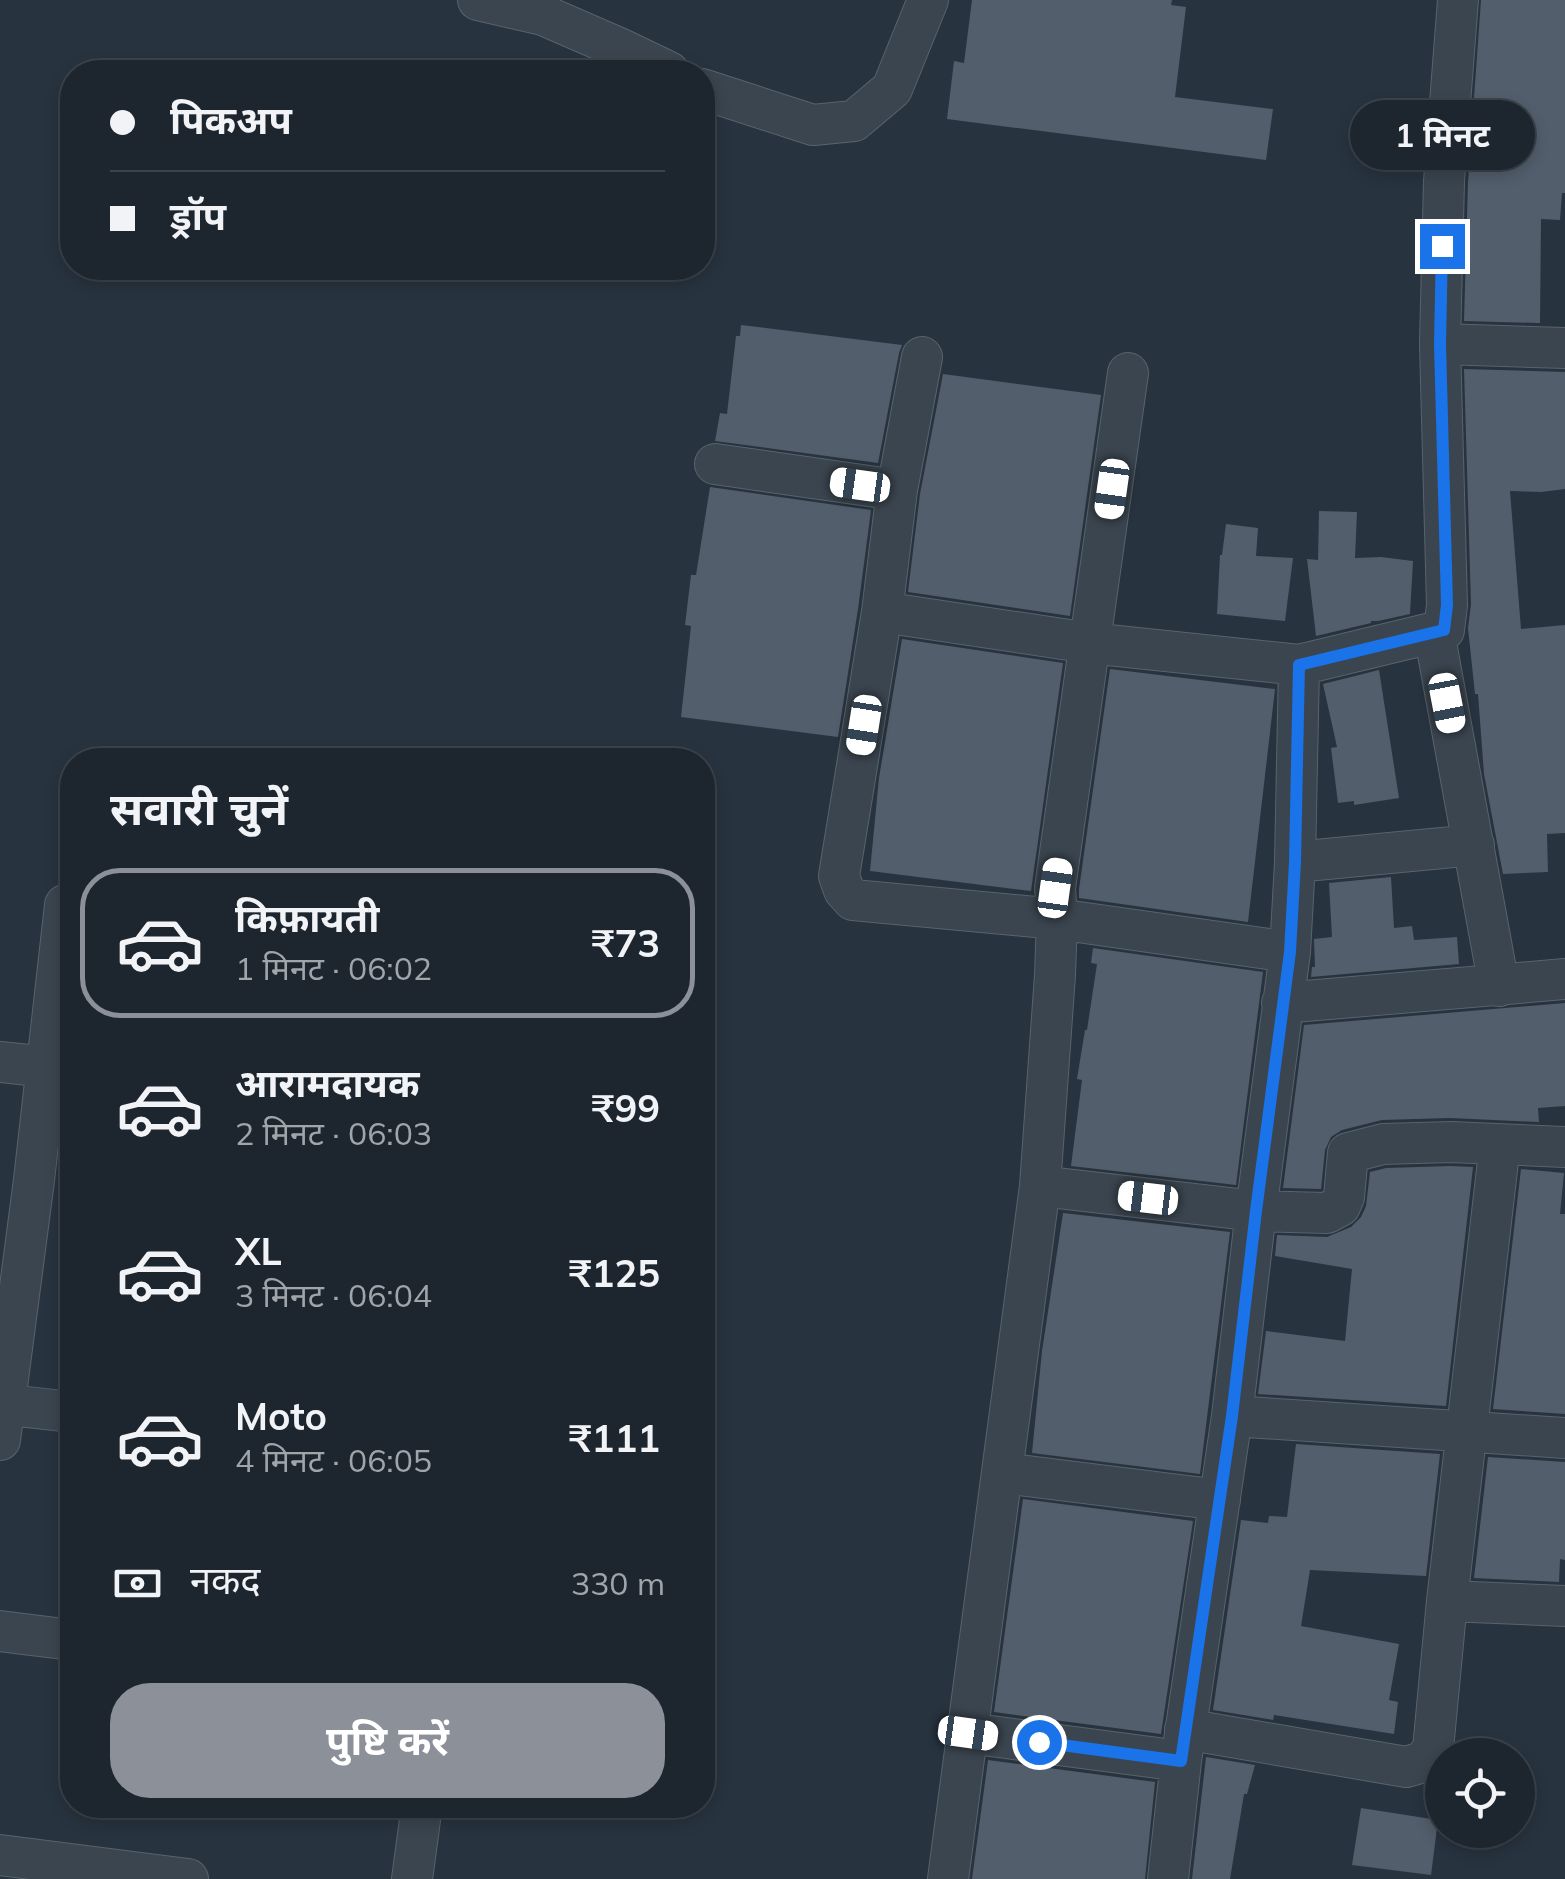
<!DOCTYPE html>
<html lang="hi">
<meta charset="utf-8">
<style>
:root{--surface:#1d262f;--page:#252e37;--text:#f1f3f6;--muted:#a0a5aa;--line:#3b434b;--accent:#8c9099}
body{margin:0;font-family:Mulish,"Noto Sans Devanagari",sans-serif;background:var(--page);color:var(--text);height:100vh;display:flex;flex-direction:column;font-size:38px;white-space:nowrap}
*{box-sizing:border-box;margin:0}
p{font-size:32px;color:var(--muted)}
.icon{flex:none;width:55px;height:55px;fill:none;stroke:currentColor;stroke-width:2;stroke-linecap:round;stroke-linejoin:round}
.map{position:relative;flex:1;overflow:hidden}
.sheet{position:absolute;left:60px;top:748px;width:655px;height:1070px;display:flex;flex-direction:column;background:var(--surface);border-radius:40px;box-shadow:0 5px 15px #0003,0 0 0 2px var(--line)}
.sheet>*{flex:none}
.guide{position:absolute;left:60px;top:60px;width:655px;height:220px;border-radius:40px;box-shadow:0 5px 15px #0003,0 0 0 2px var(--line);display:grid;align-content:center;height:220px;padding:0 50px;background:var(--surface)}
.controls{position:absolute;left:1425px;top:1738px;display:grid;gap:20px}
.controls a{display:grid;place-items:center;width:110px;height:110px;border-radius:50%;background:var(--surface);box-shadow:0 5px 15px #0003,0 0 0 2px var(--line);font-size:50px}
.end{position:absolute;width:45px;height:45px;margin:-22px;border:12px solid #1a73e8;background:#fff;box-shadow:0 0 0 5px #fff}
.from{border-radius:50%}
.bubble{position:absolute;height:70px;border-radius:35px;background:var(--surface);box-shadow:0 5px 15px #0003,0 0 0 2px var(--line);font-size:32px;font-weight:700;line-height:70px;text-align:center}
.car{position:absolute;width:30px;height:60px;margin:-30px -15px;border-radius:12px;box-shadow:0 0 8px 2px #0007;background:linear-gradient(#fff 24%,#345 0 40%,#fff 0 76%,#345 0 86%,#fff 0)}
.guide b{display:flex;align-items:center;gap:35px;height:95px;font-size:38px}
.guide b+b{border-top:2px solid var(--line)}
.guide i{width:25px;height:25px;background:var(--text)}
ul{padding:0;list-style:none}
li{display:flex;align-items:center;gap:30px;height:150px;margin:0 20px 15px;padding:0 30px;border:5px solid transparent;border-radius:40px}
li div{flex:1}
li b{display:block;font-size:38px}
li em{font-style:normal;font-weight:700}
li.selected{border-color:var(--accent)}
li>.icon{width:90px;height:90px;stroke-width:1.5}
h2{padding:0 50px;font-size:45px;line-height:120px}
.pay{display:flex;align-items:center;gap:25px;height:110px;padding:0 50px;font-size:38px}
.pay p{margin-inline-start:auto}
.action{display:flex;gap:20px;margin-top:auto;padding:20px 50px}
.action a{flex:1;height:115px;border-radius:40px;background:var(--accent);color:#fff;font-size:40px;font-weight:700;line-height:115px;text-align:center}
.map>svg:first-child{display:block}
.building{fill:#525e6c}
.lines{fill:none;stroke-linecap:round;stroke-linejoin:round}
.minor-casing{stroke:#59636c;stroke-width:42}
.minor{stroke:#3b454f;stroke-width:40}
.route{stroke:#1a73e8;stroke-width:12}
</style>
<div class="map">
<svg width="1565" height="1879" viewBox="0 0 1565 1879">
<rect width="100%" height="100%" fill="#27333f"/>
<!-- building -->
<path class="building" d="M972,0H1172L1171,5L1186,7L1175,97L1273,109L1266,160L947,119L954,61L964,63Z
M1481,0H1565V193H1562L1560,220L1541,219L1540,323L1464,321L1468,182Z
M741,325L902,345L899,353L878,463L715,441L720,413L727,414L736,336H740Z
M1464,369L1565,372V489L1541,492L1510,491L1521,629L1565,625V833L1547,834L1548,872L1503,874L1484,774L1478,694H1475L1468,628L1471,604Z
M943,374L1101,395L1070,616L908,592L920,494Z
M710,487L871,510L858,609L838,737L681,717L691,626L685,625L691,575H696Z
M1319,511L1357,512L1355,558L1381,557L1413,561L1410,614L1378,621H1371V623L1316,636L1307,559L1318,560Z
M1226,524L1258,528L1256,556L1293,558L1285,621L1217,614L1220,555H1222Z
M902,639L1063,663L1031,891L870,871L879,778Z
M1110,669L1275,689L1248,922L1079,898V889Z
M1379,670L1399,798L1354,805V801L1338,803L1331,748L1337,747L1323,684Z
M1391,877L1394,928L1412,926L1414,940L1457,937L1459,964L1311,977L1312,967H1315L1314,939L1332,937L1329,883Z
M1093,948L1263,972L1236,1185L1071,1166L1082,1080L1077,1079L1085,1030H1087L1097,964L1091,963Z
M1565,1003V1106L1538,1108L1539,1122L1450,1118L1382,1120L1342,1130L1331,1137L1325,1150L1321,1189L1283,1188L1304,1025Z
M1451,1166L1473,1167L1446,1406L1258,1394L1266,1331L1345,1341L1352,1269L1275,1256L1277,1235L1327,1237L1351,1227L1361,1217L1366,1206L1370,1172L1386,1168Z
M1521,1169L1564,1173L1560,1214H1565V1414L1493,1409Z
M1063,1213L1230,1232L1200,1474L1032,1453L1042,1351Z
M1296,1444L1440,1454L1426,1576L1310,1570L1301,1626L1399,1644L1389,1700L1398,1702L1394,1734L1274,1715L1273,1720L1213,1710L1241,1520L1268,1523L1269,1516L1287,1517Z
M1488,1457L1565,1462V1560L1560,1559L1559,1582L1474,1578Z
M1023,1499L1193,1521L1161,1734L994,1712Z
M1206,1757L1255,1765L1247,1794H1244L1230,1879H1192Z
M988,1760L1155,1782L1145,1879H972Z
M1361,1808L1438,1820L1431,1875L1352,1865Z"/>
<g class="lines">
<!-- minor casing -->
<g class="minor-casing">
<path id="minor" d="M478,0L543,15L619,48L669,72
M702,89L813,125L854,121L892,89L928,0
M1440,344L1565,348
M922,357L897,490L882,612L839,876L844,890L853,900L1057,919L1290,952
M715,464L897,490
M882,612L1089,643L1299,665L1444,630L1447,605L1440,344L1444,181L1458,0
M1434,632L1499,986
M1295,862L1474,845
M1282,1003L1565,979
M0,1062L47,1067
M1040,1186L1256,1211L1327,1213L1340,1206L1344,1197L1348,1153L1383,1144L1451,1142L1565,1147
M0,1404L72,1412
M1232,1416L1565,1438
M0,1440L34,1180L65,905
M1003,1473L1220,1500
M1447,1601L1565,1606
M0,1631L72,1640
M1185,1729L1406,1767L1423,1762L1433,1749L1447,1601L1500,1144
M968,1733L1181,1761
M0,1855L188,1879
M412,1879L422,1805
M948,1879L1040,1186L1055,975L1057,919L1055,888L1128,373
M1168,1879L1181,1761L1232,1416L1256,1211L1290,952L1295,862L1299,665"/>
</g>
<!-- minor -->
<use href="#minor" class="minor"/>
</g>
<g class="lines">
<!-- route -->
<path class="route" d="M1039,1742L1181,1761L1232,1416L1256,1211L1290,952L1295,862L1299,665L1444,630L1447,605L1440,344L1442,246"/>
</g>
</svg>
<div class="controls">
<a><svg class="icon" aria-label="locate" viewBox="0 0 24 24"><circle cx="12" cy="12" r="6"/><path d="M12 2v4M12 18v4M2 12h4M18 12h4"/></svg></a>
</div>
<i class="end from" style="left:1039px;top:1742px"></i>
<i class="end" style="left:1442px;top:246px"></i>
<div class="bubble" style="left:1350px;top:100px;width:185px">1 मिनट</div>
<i class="car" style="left:860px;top:485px;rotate:278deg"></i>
<i class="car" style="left:1112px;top:489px;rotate:188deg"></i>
<i class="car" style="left:1447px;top:703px;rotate:169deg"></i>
<i class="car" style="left:864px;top:725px;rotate:189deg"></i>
<i class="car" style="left:1055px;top:888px;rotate:8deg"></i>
<i class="car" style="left:1148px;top:1198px;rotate:277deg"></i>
<i class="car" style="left:968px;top:1733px;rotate:98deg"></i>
<div class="guide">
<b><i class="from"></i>पिकअप</b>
<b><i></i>ड्रॉप</b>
</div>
<section class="sheet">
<h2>सवारी चुनें</h2>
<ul>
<li class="selected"><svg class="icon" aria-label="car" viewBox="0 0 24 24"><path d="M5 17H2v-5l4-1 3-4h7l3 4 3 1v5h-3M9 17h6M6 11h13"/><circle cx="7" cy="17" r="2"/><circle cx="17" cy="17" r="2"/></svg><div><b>किफ़ायती</b><p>1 मिनट · 06:02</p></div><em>₹73</em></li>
<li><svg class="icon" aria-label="car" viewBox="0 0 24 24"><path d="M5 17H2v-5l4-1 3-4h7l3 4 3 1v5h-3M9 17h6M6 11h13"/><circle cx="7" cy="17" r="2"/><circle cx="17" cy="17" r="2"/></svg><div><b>आरामदायक</b><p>2 मिनट · 06:03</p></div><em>₹99</em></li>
<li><svg class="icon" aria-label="car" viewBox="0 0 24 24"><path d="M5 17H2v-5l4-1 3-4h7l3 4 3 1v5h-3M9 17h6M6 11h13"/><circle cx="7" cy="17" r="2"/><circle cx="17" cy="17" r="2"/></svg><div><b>XL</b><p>3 मिनट · 06:04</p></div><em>₹125</em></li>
<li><svg class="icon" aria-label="car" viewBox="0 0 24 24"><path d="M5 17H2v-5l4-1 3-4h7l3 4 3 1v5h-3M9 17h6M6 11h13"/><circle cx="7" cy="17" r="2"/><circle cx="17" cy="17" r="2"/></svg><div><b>Moto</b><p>4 मिनट · 06:05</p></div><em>₹111</em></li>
</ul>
<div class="pay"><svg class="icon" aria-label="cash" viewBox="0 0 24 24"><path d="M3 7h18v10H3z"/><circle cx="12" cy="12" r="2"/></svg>नकद<p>330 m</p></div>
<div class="action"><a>पुष्टि करें</a></div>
</section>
</div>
